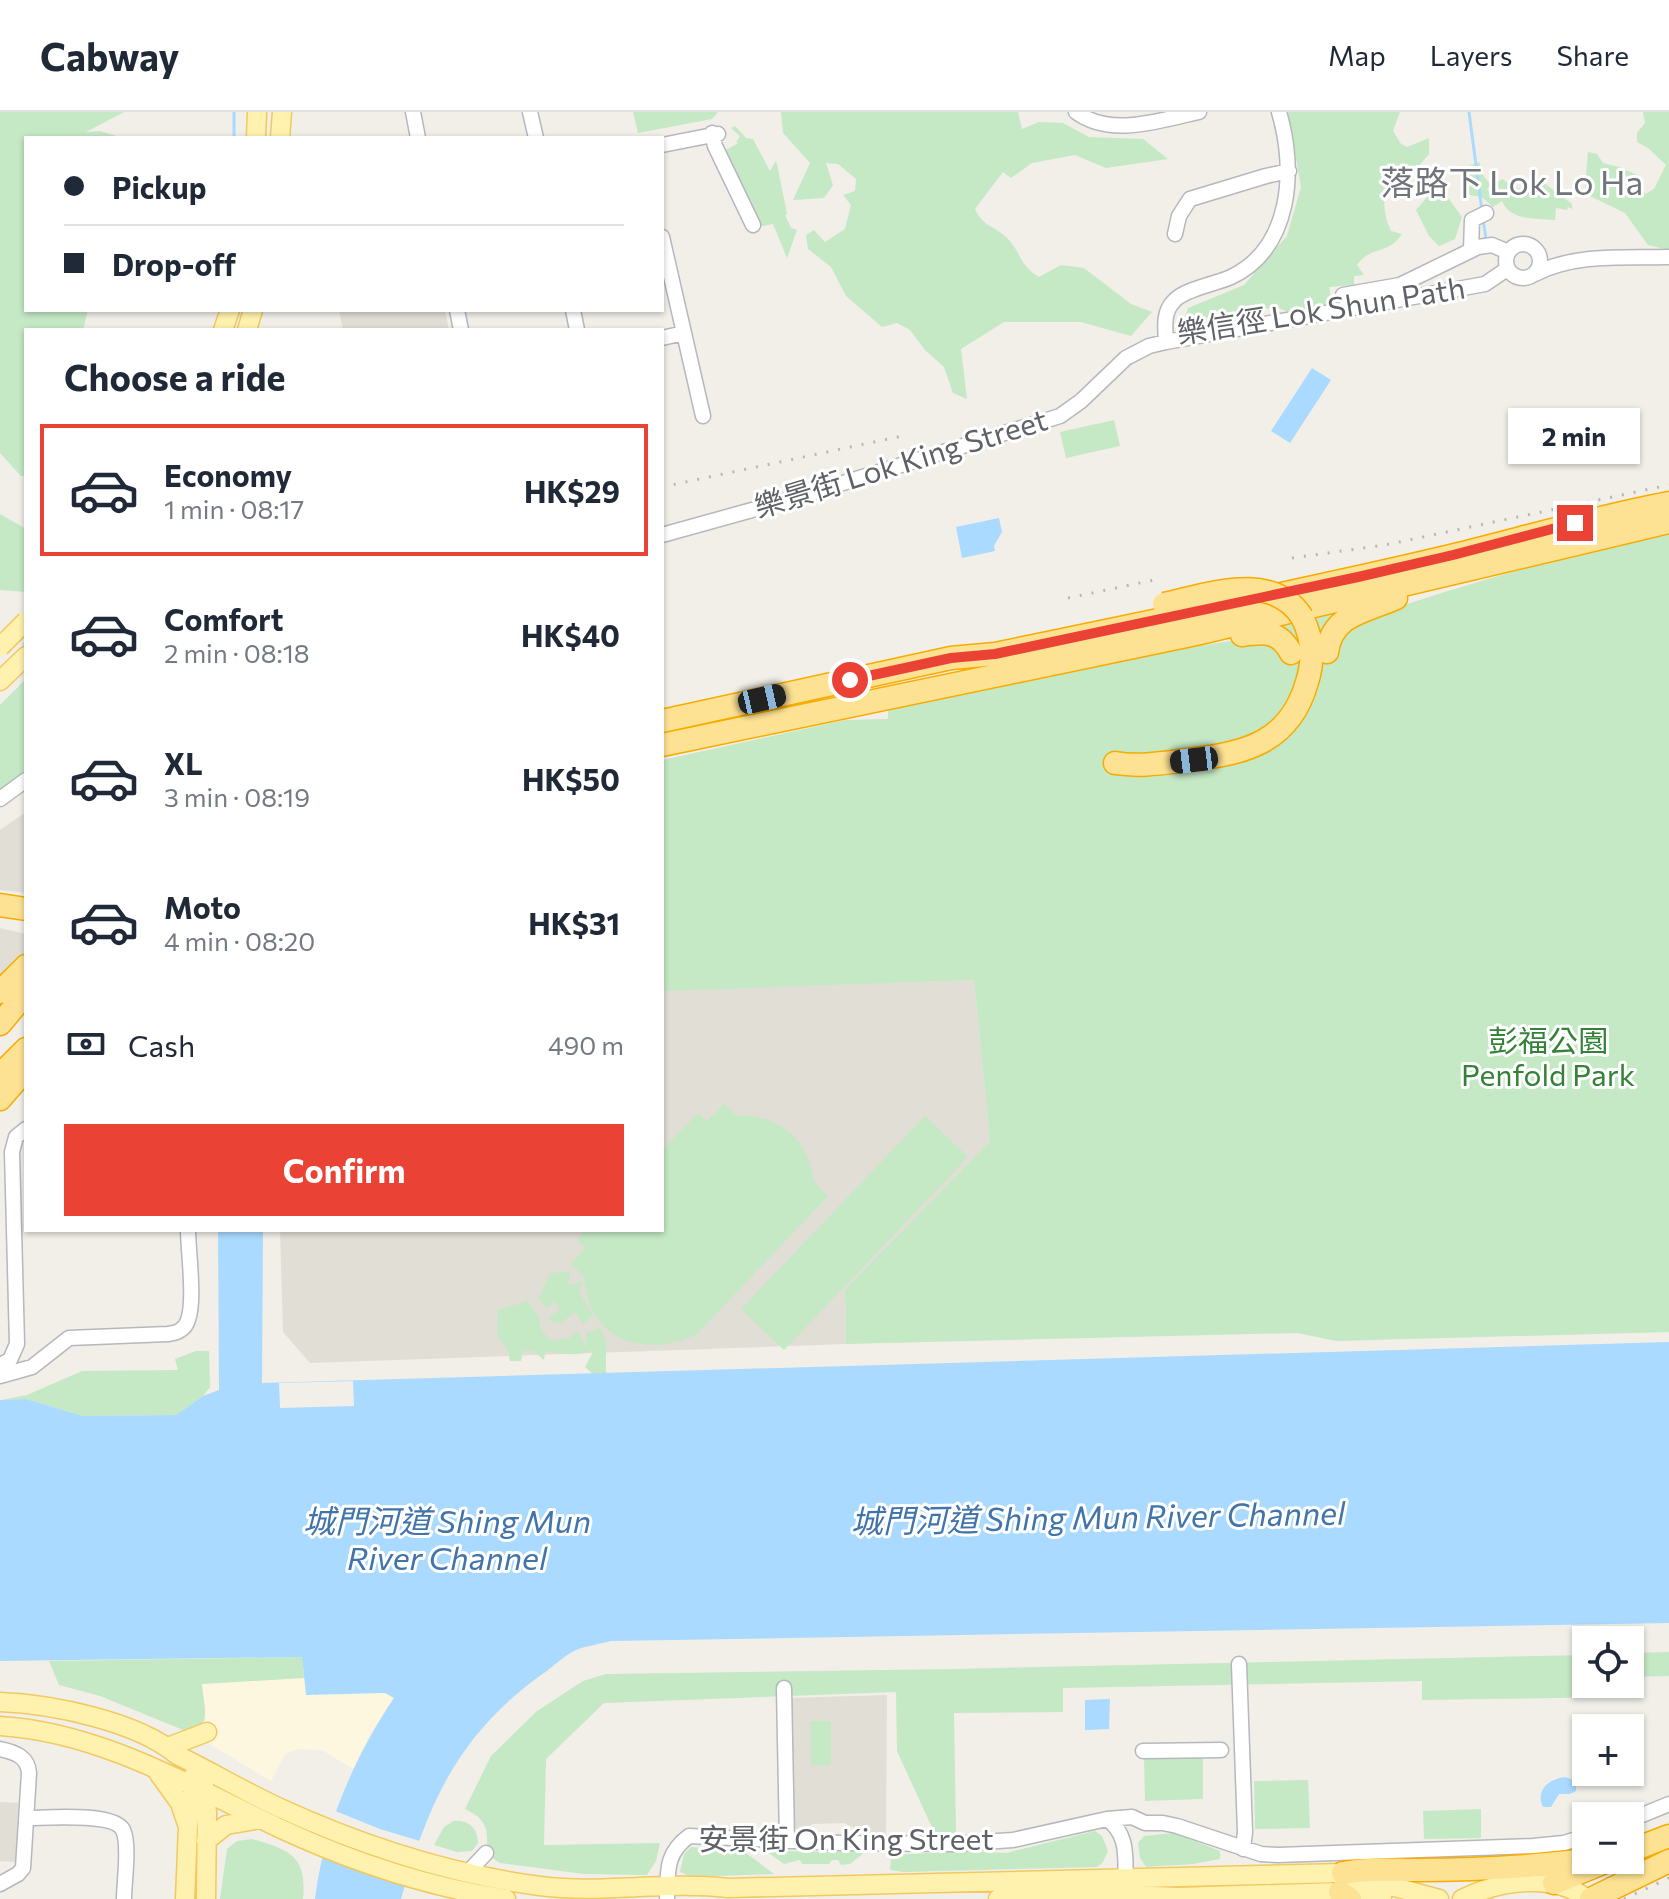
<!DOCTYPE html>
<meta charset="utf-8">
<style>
:root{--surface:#fff;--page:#f2f2f3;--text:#1f2937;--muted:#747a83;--line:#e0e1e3;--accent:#ea4335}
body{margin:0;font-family:Commissioner,"Noto Sans TC",sans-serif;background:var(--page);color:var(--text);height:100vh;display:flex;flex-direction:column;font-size:30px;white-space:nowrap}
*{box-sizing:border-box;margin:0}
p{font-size:26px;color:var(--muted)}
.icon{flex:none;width:44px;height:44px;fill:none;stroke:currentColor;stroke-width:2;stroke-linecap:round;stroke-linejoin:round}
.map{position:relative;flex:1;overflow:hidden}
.sheet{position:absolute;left:24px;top:216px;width:640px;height:904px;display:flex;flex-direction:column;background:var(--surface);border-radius:0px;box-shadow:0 2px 6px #0004}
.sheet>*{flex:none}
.hud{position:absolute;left:24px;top:24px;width:640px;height:176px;border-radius:0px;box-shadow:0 2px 6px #0004;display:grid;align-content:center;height:176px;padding:0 40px;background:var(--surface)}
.fabs{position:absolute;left:1572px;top:1514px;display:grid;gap:16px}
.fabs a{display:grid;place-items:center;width:72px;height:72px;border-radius:0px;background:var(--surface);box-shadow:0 2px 6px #0004;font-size:40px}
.end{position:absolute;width:36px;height:36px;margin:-18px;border:10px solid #ea4335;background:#fff;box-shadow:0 0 0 4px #fff}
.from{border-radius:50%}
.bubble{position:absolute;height:56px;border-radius:0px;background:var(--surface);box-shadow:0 2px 6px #0004;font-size:26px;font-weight:700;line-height:56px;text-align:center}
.car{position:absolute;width:24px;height:48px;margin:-24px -12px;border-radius:10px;box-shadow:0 0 6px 2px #0007;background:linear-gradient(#222 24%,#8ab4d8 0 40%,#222 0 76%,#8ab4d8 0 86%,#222 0)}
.hud b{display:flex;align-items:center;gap:28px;height:76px;font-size:30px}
.hud b+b{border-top:2px solid var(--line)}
.hud i{width:20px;height:20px;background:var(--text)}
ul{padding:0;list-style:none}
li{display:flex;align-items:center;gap:24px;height:132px;margin:0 16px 12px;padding:0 24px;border:4px solid transparent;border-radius:0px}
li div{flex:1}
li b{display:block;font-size:30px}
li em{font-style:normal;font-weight:700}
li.current{border-color:var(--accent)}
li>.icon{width:72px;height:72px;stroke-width:1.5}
h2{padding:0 40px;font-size:36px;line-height:96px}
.pay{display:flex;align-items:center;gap:20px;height:88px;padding:0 40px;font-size:30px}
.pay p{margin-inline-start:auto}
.button{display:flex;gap:16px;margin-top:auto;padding:16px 40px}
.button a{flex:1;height:92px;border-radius:0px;background:var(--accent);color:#fff;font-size:32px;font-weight:700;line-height:92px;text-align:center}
header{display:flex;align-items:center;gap:48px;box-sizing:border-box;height:112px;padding:0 40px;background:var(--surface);border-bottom:2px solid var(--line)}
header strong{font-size:38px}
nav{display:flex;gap:44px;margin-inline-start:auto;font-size:28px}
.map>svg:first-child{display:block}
.commercial{fill:#fef7e0}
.education{fill:#e1ded6}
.green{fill:#c5e8c5}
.water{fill:#aadaff}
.pier{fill:#f1efe8}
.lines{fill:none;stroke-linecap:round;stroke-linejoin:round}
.stream{stroke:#aadaff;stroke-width:3}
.minor-casing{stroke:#b5b8bc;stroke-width:17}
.major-casing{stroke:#f2c960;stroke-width:21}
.highway-casing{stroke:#f9ab00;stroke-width:25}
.minor{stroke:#fff;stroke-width:14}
.major{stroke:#fff2af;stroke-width:18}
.highway{stroke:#fde293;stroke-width:22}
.rail{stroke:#b6b7b8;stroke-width:3;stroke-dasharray:2 10;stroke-linecap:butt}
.minor-bridge-casing{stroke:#b5b8bc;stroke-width:17;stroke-linecap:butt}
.major-bridge-casing{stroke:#f2c960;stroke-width:21;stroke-linecap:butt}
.highway-bridge-casing{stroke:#f9ab00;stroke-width:25;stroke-linecap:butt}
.minor-bridge{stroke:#fff;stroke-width:14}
.major-bridge{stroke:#fff2af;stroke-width:18}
.highway-bridge{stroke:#fde293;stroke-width:22}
.route{stroke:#ea4335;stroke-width:10}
.labels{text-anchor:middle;stroke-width:6;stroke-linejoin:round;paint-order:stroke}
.street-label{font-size:30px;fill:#5f6368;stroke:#fff}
.park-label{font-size:30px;fill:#348238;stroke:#fff}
.water-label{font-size:32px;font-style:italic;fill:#4174aa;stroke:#fff}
.quarter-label{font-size:34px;fill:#70757a;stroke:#fff}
</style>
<header>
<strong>Cabway</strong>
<nav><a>Map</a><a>Layers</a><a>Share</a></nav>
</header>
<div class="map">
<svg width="1669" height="1787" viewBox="0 0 1669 1787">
<rect width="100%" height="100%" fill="#f1efe8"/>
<!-- commercial -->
<path class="commercial" d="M317,1535L394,1586L370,1622L353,1657L322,1638L298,1637L285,1642L271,1669L193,1622L206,1609L201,1572L304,1566Z"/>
<!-- education -->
<path class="education" d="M339,198H445L449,218H343Z
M26,700V781L0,778V718Z
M0,816L26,822V841L0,868Z
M974,868L990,1029L845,1177L846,1232L310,1251L283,1220L280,1118H662V878Z
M887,1583L886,1724L865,1721L844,1711L812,1712L806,1718L788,1716V1586Z
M0,1690L18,1691L16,1750L0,1749Z"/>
<!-- green -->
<path class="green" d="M0,0H124L86,20L100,19L123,26H26V198H88L83,218H26V364H21L0,341Z
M633,0H718L712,7L638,21Z
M781,0H1018L1022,17L1039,10L1063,11L1089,25L1143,27L1168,47L1106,56L1075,43L1032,51L1011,66L1003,60L975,97C984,116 994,113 1007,126C1021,140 1019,153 1039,165L1061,153L1084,156L1131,192L1152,200L1131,224L1081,210H1004L961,237L967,287L953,281L944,255L925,238L910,218L897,211L882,215L846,184L831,155L808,137L806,123L814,118L825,130L845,117L851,93L843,83L855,79L856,67L838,52L826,51L833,73L824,86L793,88L810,51L783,21Z
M1288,0H1400L1393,19L1401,32L1407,35L1429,26V42L1408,67L1407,77L1398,74L1406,62L1399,59C1381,75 1381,98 1391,119L1402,122C1387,144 1371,133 1357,153L1364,163L1354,164V173L1329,175L1334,199L1301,206L1277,195L1210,206L1205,216L1194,218L1181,215L1188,196L1244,173L1287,124L1301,75Z
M1643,0H1669V138L1648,133L1625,101L1588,83L1585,74L1588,40L1597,42L1603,51L1619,55L1639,64L1645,82L1654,77L1666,53L1648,36L1637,30V21L1645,11Z
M735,14L746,26L753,27L770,59L776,49L777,52L787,102L785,103L791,116L797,118L787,146L773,112L751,116L726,38L738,31L736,30L740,24L731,16Z
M1479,50L1484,65L1491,72L1487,77L1489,80L1496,77V70L1503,67C1516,79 1526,79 1540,68L1572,92V97L1568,95L1567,98L1556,96L1555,108C1536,106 1510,109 1502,89L1493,95L1482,85L1463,82L1462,57Z
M1429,83L1449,87L1462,105L1455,127L1439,134L1429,124L1416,98Z
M1114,308L1120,334L1066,346L1060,320Z
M0,402L26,417V480L0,478Z
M1669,423V1220L1336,1229L1297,1221L846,1232L845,1177L990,1029L974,868L662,879V648L845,608L888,607V597L1171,538L1251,526V517L1364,492L1368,505C1466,472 1567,442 1669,423Z
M26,567L24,613L26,661L0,680V593Z
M724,992L737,1004C768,1002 796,1017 808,1046C815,1067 810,1067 828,1084L697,1222C645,1247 588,1229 584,1165L571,1152L585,1136L577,1127L585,1118H662V1038L698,1001L707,1009Z
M925,1004L968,1045L784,1238L741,1197Z
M570,1160L568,1172L579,1171L583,1167L579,1180L593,1203L583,1212L575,1200L561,1211L550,1209V1204L560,1198L555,1189L547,1196L538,1187L550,1161Z
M528,1189L540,1207V1215L549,1228L558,1229L563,1226L566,1228L578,1219L586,1235V1221L600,1216L606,1228V1261L594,1263L585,1255L593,1240L592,1238C576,1246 561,1240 545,1240L544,1248L533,1239H523L521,1249H510L508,1239L497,1223L498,1198Z
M196,1239H209L210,1275L203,1284L176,1303L83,1304L26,1287L1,1288L27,1283L82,1259L178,1258L175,1247Z
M1669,1540V1564L1630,1565V1541Z
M1586,1543V1572H1617V1585L1422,1588V1569L1063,1576V1600L954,1601L956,1721L935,1722L897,1639L896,1580L604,1591L546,1647L544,1733L660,1731L656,1749L647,1763L584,1762L500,1751C473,1736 504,1715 465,1697L491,1644L537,1599L583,1569L606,1562L953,1557Z
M302,1545L304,1566L202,1572C203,1591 212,1610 193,1622L100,1584L59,1573L49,1549Z
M810,1609H831V1653H811Z
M1203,1643V1687L1145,1689L1144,1645Z
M1308,1668L1310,1716L1255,1717L1254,1669Z
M1481,1697V1726L1424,1727L1423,1699Z
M453,1709C468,1707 478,1716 478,1731L472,1739L457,1740L434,1733L444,1715Z
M1095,1719L1102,1724L1108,1739L1103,1750L1097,1755L904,1760L890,1758L891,1743L971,1739L1006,1741Z
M1175,1721L1220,1739V1747L1193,1752L1146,1755L1140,1746L1138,1731L1144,1724Z
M252,1727C291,1738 307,1745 303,1787H220L227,1737L237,1729Z
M691,1735L745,1740L774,1762L692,1765L680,1760L684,1742Z
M766,1739L865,1740L850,1752L841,1753L838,1748H832L829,1752H802L800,1748L784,1752Z"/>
<!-- water -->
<path class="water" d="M1312,256L1331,268L1290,331L1271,319Z
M999,406L1002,420L994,434L995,439L962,446L956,415Z
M218,1118H263L262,1271L1669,1230V1511L611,1529C600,1532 586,1534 576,1538C563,1544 552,1556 541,1563C458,1623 428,1691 401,1787H315C324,1714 354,1646 394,1586L385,1581L306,1583L302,1545L0,1549V1288L26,1287L83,1304L176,1303L203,1284L219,1278Z
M1110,1587L1109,1617L1085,1618V1588Z
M1565,1665L1576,1669V1679L1570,1682H1559L1551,1695H1543C1535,1678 1549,1667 1565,1665Z"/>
<!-- pier -->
<path class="pier" d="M353,1269L354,1294L280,1296L279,1271Z
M333,1698L380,1717L423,1730L410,1772L319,1741Z"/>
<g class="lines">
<!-- stream -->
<path class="stream" d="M1469,0L1482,99
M234,26V0
M1483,107L1486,127"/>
<!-- minor casing -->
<g class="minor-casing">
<path id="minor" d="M413,0L418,26
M530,0L536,26
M1076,0C1111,26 1160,8 1199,0
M712,21L715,34L753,113
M662,33L718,22
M1175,122L1179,104L1190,87L1266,64L1289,59
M662,125L703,304
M1506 149a17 17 0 1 1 34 0a17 17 0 1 1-34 0Z
M1471,138L1472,108L1486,101
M1535,162C1576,141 1624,146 1669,145
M1343,183L1400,173L1478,135L1492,133L1508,140
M457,198L461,218
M573,198L577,218
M662,226L684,221
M1166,230C1165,215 1163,200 1174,189C1184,177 1216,172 1231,165C1292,136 1296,57 1279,0
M1126,246L1149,234L1166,230L1485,172L1507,157
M0,687L26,668
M0,1253L10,1248L17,1232L12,1040L16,1025L26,1017
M0,1264L32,1255L69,1226L168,1222C175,1221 180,1220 185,1214C197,1198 188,1140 188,1118
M1239,1552L1245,1720L1243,1737
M784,1576L787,1729
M0,1637C15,1640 28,1645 29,1661L23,1756L18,1762L0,1772
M1143,1639L1221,1638
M26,1706C46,1706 114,1700 123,1718C130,1732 124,1770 124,1787
M1107,1707C1131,1724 1124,1750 1126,1776
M1630,1708L1669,1692
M471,1762L473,1755L486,1741
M667,1787C668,1759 665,1742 689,1724L841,1731L953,1732L1013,1728L1107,1707L1132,1705L1145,1711H1163L1177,1714L1261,1742L1278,1743L1533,1734L1564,1731L1586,1724"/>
</g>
<!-- major casing -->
<g class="major-casing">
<path id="major" d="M256,26L257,0
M280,26L282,0
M223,218L230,198
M247,218L253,198
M0,569L26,544
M0,1590C51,1592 137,1609 177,1643C212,1660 245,1680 280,1696C363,1734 449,1762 540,1774C602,1782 665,1769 728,1776L1343,1761L1439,1787
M0,1614C100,1620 191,1674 279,1716C350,1749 429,1775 506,1787
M168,1635L207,1620
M159,1662L180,1691L187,1712
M204,1673L207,1701L206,1787
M206,1729L226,1713L261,1707
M185,1787L188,1715L194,1663
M998,1787L1126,1783L1178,1785L1340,1780L1362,1781L1382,1787
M1462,1787C1498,1769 1554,1760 1587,1787"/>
</g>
<!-- highway casing -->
<g class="highway-casing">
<path id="highway" d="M1242,523C1264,520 1279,518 1291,541
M1327,540C1332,502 1365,500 1396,486
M662,609L951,546L995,542C1147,510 1300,480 1451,444C1524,426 1595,405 1669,391
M662,633L1196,522L1669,410
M1115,651C1140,655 1163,651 1188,648C1244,642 1290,631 1307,570C1314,548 1313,526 1302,505
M0,793L26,797
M0,880L26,854
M0,912L26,881
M1,962L26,937
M0,987L26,957
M1630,1739L1669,1724
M1343,1761C1369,1756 1391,1758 1417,1758C1474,1758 1530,1755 1586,1748
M1554,1771L1610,1748
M1340,1780L1350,1787
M1591,1787L1669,1749"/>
</g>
<!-- minor -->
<use href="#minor" class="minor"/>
<!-- major -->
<use href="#major" class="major"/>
<!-- highway -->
<use href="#highway" class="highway"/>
<!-- rail -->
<path class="rail" d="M662,375L907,323
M1292,446L1385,433L1669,373
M1068,486L1159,467
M0,523L26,518
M0,537L26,532
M1624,1787L1669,1766"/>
<!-- minor-bridge casing -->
<g class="minor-bridge-casing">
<path id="minor-bridge" d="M662,423L788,388L1060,304L1081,289L1126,246"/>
</g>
<!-- major-bridge casing -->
<g class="major-bridge-casing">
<path id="major-bridge" d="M0,535L26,509"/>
</g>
<!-- highway-bridge casing -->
<g class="highway-bridge-casing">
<path id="highway-bridge" d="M1164,492C1208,483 1272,458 1302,505"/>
</g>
<!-- minor-bridge -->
<use href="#minor-bridge" class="minor-bridge"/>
<!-- major-bridge -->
<use href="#major-bridge" class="major-bridge"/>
<!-- highway-bridge -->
<use href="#highway-bridge" class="highway-bridge"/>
</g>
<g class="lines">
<!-- route -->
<path class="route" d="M850,568L951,546L995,542L1358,465L1453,443L1575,411"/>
</g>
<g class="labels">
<!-- street labels -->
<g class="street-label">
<text transform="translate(1321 199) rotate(-9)" y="10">樂信徑 Lok Shun Path</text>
<text transform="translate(901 352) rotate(-17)" y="10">樂景街 Lok King Street</text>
<text x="846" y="1738">安景街 On King Street</text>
</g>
<!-- park labels -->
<g class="park-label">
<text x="1548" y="940">彭福公園<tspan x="1548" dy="34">Penfold Park</tspan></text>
</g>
<!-- water labels -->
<g class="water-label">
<text transform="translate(1098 1406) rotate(-1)" y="11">城門河道 Shing Mun River Channel</text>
<text x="447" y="1421">城門河道 Shing Mun<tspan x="447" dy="37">River Channel</tspan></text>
</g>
<!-- quarter labels -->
<g class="quarter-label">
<text x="1512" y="83">落路下 Lok Lo Ha</text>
</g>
</g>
</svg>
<div class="fabs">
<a><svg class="icon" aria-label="locate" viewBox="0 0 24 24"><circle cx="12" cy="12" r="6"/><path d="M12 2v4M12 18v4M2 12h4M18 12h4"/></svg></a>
<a>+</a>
<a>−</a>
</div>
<i class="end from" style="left:850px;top:568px"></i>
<i class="end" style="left:1575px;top:411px"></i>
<div class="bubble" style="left:1508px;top:296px;width:132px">2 min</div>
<i class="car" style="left:762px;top:587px;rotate:77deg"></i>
<i class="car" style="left:1194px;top:648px;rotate:263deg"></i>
<div class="hud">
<b><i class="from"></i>Pickup</b>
<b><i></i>Drop-off</b>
</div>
<section class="sheet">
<h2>Choose a ride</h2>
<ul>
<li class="current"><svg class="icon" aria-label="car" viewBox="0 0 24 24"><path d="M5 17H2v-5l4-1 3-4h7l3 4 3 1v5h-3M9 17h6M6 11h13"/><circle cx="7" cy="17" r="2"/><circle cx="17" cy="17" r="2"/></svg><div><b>Economy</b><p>1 min · 08:17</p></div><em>HK$29</em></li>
<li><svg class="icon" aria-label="car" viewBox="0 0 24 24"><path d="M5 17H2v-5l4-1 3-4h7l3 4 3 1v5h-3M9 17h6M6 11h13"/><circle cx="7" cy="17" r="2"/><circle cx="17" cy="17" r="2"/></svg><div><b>Comfort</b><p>2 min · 08:18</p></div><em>HK$40</em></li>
<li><svg class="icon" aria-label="car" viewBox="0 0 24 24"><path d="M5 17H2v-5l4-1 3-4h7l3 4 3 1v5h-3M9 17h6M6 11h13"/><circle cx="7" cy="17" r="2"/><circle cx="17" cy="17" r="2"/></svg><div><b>XL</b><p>3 min · 08:19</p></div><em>HK$50</em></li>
<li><svg class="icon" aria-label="car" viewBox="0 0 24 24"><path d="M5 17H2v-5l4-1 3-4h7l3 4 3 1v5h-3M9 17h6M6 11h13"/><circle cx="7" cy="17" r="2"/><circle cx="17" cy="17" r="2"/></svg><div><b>Moto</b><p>4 min · 08:20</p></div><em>HK$31</em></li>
</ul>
<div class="pay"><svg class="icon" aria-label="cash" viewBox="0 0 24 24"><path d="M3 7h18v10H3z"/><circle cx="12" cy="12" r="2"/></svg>Cash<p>490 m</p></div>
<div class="button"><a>Confirm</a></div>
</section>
</div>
